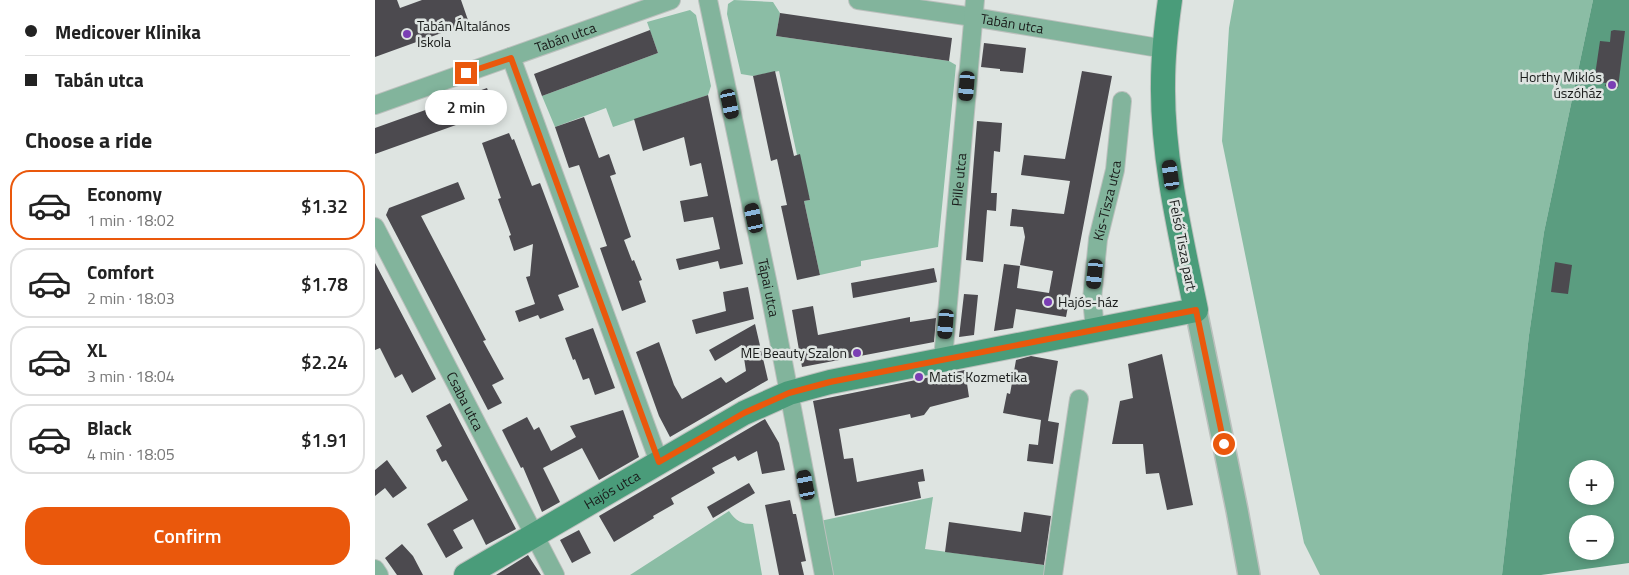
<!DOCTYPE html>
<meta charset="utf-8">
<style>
:root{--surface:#fff;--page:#f6f6f6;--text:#222;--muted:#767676;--line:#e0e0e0;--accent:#ea580c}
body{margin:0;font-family:"Titillium Web",sans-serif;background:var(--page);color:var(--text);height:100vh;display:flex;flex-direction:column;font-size:19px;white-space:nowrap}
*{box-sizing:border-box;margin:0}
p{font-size:16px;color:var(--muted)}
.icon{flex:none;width:28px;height:28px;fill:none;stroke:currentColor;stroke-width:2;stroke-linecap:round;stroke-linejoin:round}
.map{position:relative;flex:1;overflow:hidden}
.drawer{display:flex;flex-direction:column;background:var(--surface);width:375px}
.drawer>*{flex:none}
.hud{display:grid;align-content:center;height:110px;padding:0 25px;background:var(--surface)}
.tools{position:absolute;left:1194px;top:460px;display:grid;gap:10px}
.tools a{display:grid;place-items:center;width:45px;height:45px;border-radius:50%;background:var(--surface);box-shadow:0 2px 8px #0003;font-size:25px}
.end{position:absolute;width:22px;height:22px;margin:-11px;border:6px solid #ea580c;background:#fff;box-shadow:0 0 0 2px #fff}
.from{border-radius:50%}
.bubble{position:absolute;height:35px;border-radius:18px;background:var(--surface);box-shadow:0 2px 8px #0003;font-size:16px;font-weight:600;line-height:35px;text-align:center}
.car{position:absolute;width:15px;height:30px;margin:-15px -8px;border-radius:6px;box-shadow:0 0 4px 1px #0007;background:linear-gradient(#222 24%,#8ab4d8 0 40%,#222 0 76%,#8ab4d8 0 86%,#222 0)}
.hud b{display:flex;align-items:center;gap:18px;height:48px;font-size:19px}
.hud b+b{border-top:1px solid var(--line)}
.hud i{width:12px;height:12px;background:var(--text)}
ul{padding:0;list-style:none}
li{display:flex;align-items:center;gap:15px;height:70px;margin:0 10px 8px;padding:0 15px;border:2px solid var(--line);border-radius:20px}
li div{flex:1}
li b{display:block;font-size:19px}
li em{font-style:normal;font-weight:600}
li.selected{border-color:var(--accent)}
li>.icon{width:45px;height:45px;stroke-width:1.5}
h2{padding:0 25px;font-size:22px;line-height:60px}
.action{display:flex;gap:10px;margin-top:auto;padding:10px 25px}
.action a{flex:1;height:58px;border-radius:20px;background:var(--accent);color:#fff;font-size:20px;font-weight:600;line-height:58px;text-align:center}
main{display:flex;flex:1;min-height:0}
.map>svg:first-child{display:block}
.green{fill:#8bbda5}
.water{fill:#5b9d80;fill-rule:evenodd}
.pier{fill:#dee4e1}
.building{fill:#4c4a4f}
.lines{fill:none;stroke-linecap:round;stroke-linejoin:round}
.minor-casing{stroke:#bbc0bd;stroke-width:20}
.tertiary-casing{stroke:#bbc0bd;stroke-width:24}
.secondary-casing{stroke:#bbc0bd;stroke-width:26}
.minor{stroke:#82b49c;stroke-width:18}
.tertiary{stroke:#82b49c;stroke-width:21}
.secondary{stroke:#4a9c7a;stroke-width:24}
.route{stroke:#ea580c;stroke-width:6}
.poi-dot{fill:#7a3eb4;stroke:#dee4e1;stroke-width:2}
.labels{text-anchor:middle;stroke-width:5;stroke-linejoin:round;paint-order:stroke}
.street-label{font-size:14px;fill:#191b1a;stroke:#dee4e1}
.poi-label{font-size:14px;fill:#191b1a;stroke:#dee4e1;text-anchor:start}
</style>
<main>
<section class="drawer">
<div class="hud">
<b><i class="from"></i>Medicover Klinika</b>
<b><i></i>Tabán utca</b>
</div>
<h2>Choose a ride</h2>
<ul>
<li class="selected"><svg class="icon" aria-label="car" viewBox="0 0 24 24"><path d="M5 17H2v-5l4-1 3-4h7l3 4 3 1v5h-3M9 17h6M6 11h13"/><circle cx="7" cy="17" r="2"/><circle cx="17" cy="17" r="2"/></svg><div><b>Economy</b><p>1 min · 18:02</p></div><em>$1.32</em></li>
<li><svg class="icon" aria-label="car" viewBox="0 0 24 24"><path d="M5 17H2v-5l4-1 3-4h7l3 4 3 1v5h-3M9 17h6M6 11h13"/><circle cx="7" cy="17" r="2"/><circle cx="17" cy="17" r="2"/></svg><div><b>Comfort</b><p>2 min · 18:03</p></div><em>$1.78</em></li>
<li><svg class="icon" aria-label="car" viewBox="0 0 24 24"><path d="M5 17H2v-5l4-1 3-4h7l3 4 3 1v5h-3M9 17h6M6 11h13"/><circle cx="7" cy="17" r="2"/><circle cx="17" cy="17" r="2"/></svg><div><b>XL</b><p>3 min · 18:04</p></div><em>$2.24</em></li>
<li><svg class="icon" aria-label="car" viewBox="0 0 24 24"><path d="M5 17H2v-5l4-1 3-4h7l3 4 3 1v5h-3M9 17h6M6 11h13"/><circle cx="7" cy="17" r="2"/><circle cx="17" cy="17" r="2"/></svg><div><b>Black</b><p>4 min · 18:05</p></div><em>$1.91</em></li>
</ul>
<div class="action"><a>Confirm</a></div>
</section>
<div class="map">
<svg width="1254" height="575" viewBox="0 0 1254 575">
<rect width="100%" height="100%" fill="#dee4e1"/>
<!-- green -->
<path class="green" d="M359,0L398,2L405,13L401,36L574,61L581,65L563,247L486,261V266L445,275L429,201L435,200L422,155L404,71L378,76L366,74L352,14L353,4Z
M859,0H1218L1169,232L1154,335L1127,575H945L929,543L847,141L854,28Z
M315,10L321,15L336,86L333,95L238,127L231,108L180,127L167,96L283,53L272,22Z
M558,497L550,549L676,566L674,575H456L445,521Z
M354,511C361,521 366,524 378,524L387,575H255Z"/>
<!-- water -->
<path class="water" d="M1218,0H1254V575H1127L1154,335L1169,232ZM1202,469H1230V496H1202ZM1202,524H1230V551H1202Z"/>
<!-- pier -->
<path class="pier" d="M1254,563V575H1166Z"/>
<!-- building -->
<path class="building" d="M0,0H22L25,8L47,0H86L94,23L0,57Z
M405,13L577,38L574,61L401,36Z
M275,30L283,53L167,96L159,74Z
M1239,30L1250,31L1243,88L1230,86L1231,83L1219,82L1225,41L1235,42L1236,31Z
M609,43L651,48L648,73L625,71V69L606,67Z
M400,71L419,156L425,154L435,200L429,201L445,275L422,280L406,206L412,205L402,159L396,161L378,76Z
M707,71L737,76L691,317L641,309L638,328L619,331L629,264L645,266L642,288L674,293L678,271L645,265L650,237L648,227L635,226L637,209L689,214L695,181L646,175L649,155L690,159Z
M112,88L120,111L0,154V128Z
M333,95L368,264L345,269L343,261L304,270L301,259L345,249L338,217L309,222L305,201L333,196L326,163L315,166L309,137L268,151L259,119Z
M209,117L224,158L234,154L241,174L235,176L256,237L249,240L257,261L259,260L267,280L264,281L271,302L247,311L225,248L232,246L204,165L194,168L180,127Z
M602,121L627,123L625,152L619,151L616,193H622L621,211L612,210L608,262L591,260Z
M134,133L137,140L139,139L157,186L165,183L204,287L183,295L189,310L165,319L163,315L144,322L140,311L160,304L151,277L155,276L158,244L139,251L134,236L136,235L123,199L126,198L107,143Z
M83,182L90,199L46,216L111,340L108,341L129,379L117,385L127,403L113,410L11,215L14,208Z
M1180,262L1197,265L1193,294L1176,292Z
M0,263L61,379L37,393L27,374L20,378L5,348L0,350Z
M559,268L562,282L478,298L476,283Z
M373,287L379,319L321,334L317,320L351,311L348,292Z
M589,294L603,295L599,335L584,337Z
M438,306L443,335L535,317V322L561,318L559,342L427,367L417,310Z
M380,324L393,380L295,437L284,416L261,352L284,342L299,385L307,399L346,377L351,383L371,371L367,345L340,361L334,350Z
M218,328L240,388L220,395L214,378L208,380L200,359L198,360L190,338Z
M787,354L818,505L792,510L784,473L771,474L768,444H737L745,401L758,398L753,364Z
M656,356L683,361L673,421L684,423L678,464L652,461L654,444L663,445L666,420L628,413L632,393L635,394L641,360Z
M590,370L594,397L555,407L549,415L536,418L535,414L464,429L469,459L478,458L482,482L548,469L550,481L543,482L546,498L460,516L438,401Z
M75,403L141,529L111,545L98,519L78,530L88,548L71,558L52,524L93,500L71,460L67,462L61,450L67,446L51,416Z
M248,410L264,457L224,480L207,448L168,468L185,502L167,512L148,467L146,468L127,430L152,417L159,430L164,427L176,451L201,437L195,426Z
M390,419L404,443L410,470L387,474L382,451L363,461L360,456L337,468L340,473L296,498L299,504L278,516L279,518L239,542L224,516Z
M12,460L32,488L18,498L10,488L0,496V470Z
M374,483L380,493L338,518L332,507Z
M415,500L418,514H421L431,561L426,562L429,575H404L390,505Z
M649,512L676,516L669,565L570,552L574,522L646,532Z
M204,530L216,553L197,563L185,540Z
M27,544L38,556L48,575H22L10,558Z
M153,555L166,575H121Z"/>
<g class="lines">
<!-- minor casing -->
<g class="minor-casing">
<g id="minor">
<path id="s1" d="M333,0L395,294L449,575"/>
<path id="s2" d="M483,0L598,17L790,49"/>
<path d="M136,57L284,462"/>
<path id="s3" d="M0,105L296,0"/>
<path id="s4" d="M0,227L180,575"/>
<path id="s5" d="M720,329L717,299L723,239L740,170L747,101"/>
<path id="s6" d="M568,359L600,0"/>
<path d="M0,569L4,575"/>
<path d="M678,575L704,399"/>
</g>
</g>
<!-- tertiary casing -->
<g class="tertiary-casing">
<path id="tertiary" d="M821,310L862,510L874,575"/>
</g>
<!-- secondary casing -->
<g class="secondary-casing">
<g id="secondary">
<path id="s7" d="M91,575L369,413L414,393L455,382L821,310C806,237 787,158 788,84C788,56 791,28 795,0"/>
</g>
</g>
<!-- minor -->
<use href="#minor" class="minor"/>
<!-- tertiary -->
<use href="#tertiary" class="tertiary"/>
<!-- secondary -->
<use href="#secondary" class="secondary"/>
</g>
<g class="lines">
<!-- route -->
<path class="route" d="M91,73L136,58L284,462L369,413L414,393L455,382L821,310L849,444"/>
</g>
<!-- markers -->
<g class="poi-dot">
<circle cx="32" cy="34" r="5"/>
<circle cx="1237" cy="85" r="5"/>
<circle cx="673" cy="302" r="5"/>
<circle cx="482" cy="353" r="5"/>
<circle cx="544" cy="377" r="5"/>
</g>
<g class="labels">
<!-- street labels -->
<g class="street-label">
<text dy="5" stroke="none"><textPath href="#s2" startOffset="156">Tabán utca</textPath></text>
<text dy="5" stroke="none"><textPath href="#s3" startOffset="202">Tabán utca</textPath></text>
<text dy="5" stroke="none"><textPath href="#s6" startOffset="180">Pille utca</textPath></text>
<text dy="5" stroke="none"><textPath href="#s5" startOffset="130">Kis-Tisza utca</textPath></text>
<text transform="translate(808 245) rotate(79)" y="5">Felső Tisza part</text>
<text dy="5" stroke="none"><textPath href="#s1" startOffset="294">Tápai utca</textPath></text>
<text dy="5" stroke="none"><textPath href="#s4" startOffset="196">Csaba utca</textPath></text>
<text dy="5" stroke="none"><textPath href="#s7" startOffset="169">Hajós utca</textPath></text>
</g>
<!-- poi labels -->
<g class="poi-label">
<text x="42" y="31">Tabán Általános<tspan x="42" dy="16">Iskola</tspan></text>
<text x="1227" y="82" text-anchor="end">Horthy Miklós<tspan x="1227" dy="16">úszóház</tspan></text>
<text x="683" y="307">Hajós-ház</text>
<text x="472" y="358" text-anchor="end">ME Beauty Szalon</text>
<text x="554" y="382">Matis Kozmetika</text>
</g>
</g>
</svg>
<div class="tools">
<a>+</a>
<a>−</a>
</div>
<i class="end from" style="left:849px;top:444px"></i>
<i class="end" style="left:91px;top:73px"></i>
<div class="bubble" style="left:50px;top:90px;width:82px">2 min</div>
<i class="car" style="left:592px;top:86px;rotate:185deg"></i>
<i class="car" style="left:355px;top:104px;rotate:168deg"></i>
<i class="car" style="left:796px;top:175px;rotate:352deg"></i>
<i class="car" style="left:379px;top:218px;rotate:348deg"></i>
<i class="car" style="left:720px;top:274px;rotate:186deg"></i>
<i class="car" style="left:571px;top:324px;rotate:185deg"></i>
<i class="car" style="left:431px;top:485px;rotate:349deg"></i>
</div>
</main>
